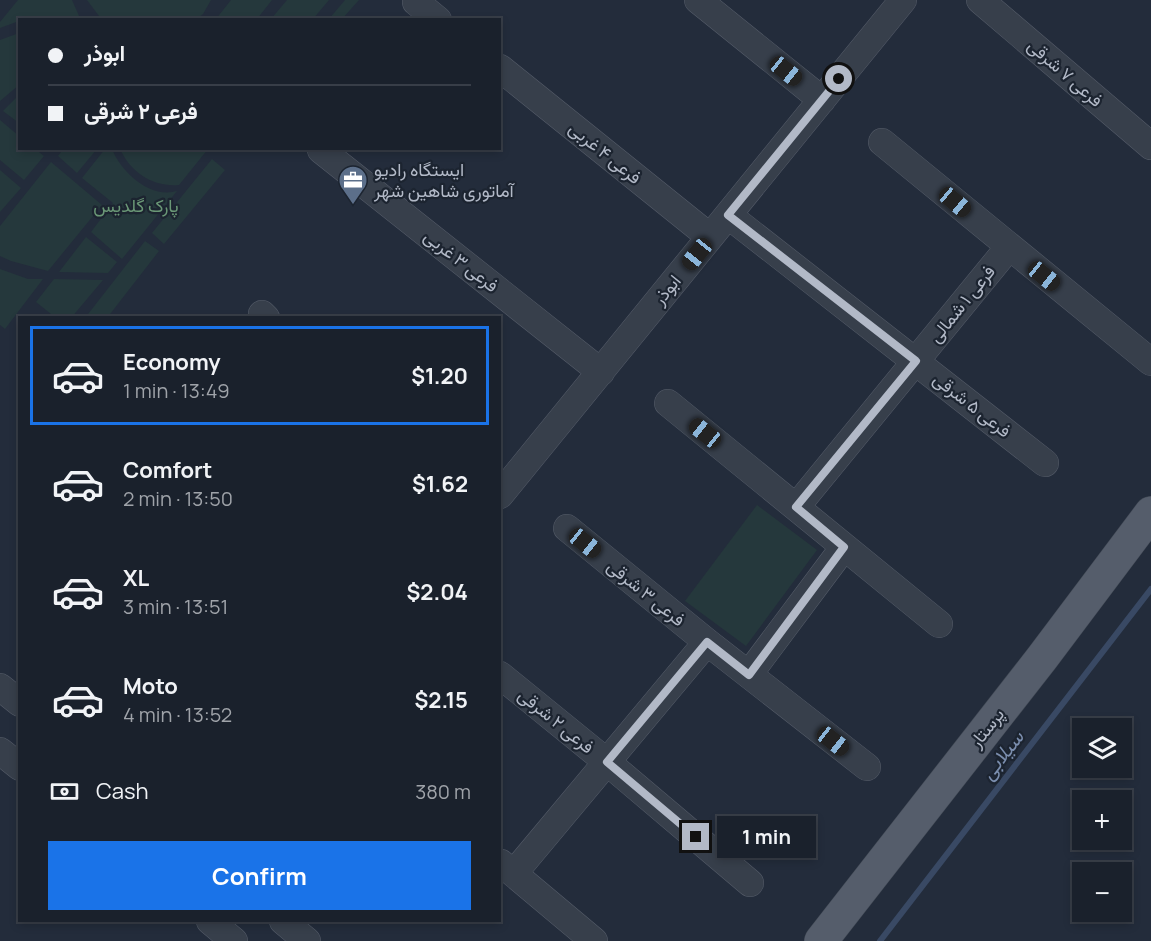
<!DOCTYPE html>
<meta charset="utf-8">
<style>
:root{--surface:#1a212c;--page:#232934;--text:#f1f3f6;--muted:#9fa3a9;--line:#383e48;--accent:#1a73e8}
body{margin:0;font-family:Manrope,Vazirmatn,sans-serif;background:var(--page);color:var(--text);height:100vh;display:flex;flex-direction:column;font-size:22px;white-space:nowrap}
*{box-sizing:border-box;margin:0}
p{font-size:20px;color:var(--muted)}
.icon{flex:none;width:33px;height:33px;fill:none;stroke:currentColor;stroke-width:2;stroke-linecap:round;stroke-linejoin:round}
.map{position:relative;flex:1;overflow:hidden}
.sheet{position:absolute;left:18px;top:316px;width:483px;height:606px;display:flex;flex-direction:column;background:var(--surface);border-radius:0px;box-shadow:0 3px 9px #0003,0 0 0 2px var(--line)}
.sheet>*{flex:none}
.banner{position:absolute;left:18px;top:18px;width:483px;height:132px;border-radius:0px;box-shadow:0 3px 9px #0003,0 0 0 2px var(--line);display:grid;align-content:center;height:132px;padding:0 30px;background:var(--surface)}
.buttons{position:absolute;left:1072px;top:718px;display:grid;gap:12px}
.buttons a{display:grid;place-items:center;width:60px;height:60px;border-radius:0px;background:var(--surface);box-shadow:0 3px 9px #0003,0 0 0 2px var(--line);font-size:30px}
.end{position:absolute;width:27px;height:27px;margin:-14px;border:8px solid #b2b9c7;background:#111;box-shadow:0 0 0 3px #111}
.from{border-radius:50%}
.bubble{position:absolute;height:42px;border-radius:0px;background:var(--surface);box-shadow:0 3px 9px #0003,0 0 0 2px var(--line);font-size:20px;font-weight:700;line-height:42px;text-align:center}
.car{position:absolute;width:18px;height:36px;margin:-18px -9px;border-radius:8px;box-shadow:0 0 4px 2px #0007;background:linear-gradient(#222 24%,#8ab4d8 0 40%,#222 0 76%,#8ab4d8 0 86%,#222 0)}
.banner b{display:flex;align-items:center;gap:21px;height:57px;font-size:22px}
.banner b+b{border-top:2px solid var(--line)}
.banner i{width:15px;height:15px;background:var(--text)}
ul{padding:10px 0 0;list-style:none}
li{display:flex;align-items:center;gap:18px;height:99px;margin:0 12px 9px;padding:0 18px;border:3px solid transparent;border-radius:0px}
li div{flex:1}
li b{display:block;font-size:22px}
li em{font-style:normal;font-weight:700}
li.on{border-color:var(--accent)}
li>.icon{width:54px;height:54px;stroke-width:1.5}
.pay{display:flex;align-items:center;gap:15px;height:66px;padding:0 30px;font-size:22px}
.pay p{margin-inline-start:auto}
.primary-button{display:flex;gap:12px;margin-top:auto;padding:12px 30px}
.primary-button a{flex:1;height:69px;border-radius:0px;background:var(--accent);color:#fff;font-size:24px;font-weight:700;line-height:69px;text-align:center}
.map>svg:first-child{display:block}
.green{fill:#25383c}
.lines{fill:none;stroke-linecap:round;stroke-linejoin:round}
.stream{stroke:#394964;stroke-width:6}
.minor-casing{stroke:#555c69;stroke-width:28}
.major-casing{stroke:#404854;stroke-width:34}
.minor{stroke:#373f4b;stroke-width:27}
.major{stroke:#555d6b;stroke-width:33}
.route{stroke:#b2b9c7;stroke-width:8}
.labels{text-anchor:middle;stroke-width:4.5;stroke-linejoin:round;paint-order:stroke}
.street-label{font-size:18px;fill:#b2b9c7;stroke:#1c2430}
.poi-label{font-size:18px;fill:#b2b9c7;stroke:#1c2430;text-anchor:start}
.park-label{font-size:18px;fill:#6a9776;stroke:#1c2430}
.water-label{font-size:20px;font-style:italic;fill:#7b8eae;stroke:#1c2430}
</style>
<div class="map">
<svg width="1151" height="941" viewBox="0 0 1151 941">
<rect width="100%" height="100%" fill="#232c3b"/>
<!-- green -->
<path class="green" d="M18,0H72L80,18L49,17L20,20L19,21L0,28V22Z
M87,0H211L203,14L197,19L102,20Z
M231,0H272L257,19H216Z
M287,0H329L313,19H271Z
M345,0H359L342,19H329Z
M19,33V85L0,101V40Z
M19,95V123L3,111Z
M0,120L19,136L20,148L35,149L44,156L24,180L0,160Z
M64,148H97V149L77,173L58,156Z
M105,149H112C121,172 150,199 177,191L122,259L91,232L113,203L82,178Z
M120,149H208L179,185C153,187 131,173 120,149Z
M212,159L225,170L164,244L152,233Z
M51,162L102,205L48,271L11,261L0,256V226Z
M0,170L21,188L0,212Z
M86,237L117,262L108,273L59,272Z
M145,241L159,251L107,318H85Z
M0,269L28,279H43L5,329L0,325Z
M54,279L103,280L71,318H56L36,302Z
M757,505L817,550L746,646L685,601Z"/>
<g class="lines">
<!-- stream -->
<path class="stream" d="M880,941L1151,589"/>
<!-- minor casing -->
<g class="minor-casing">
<path id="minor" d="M698,0L822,100
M980,0L1151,146
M416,2L438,20
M500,68L710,237
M882,142L1151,362
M321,150L601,372
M728,215L1045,463
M262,314L266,318
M668,403L939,624
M500,495L903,0
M796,507L1009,247
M567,528L707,642L867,767
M749,674L844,547
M500,675L607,762L750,883
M0,687L20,703
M0,751L20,767
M501,863L594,941
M514,873L707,642
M210,921L234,941
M283,921L307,941"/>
</g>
<!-- major casing -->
<g class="major-casing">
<path id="major" d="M821,941L1042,658L1151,513"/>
</g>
<!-- minor -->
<use href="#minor" class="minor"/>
<!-- major -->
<use href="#major" class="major"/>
</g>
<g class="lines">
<!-- route -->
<path class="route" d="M696,837L607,762L707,642L749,675L844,547L796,507L916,361L728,215L839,79"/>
</g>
<!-- icons -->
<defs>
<g id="office-pin" transform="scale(1.5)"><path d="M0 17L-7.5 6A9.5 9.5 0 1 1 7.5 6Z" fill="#5c6f8a" stroke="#1c2430"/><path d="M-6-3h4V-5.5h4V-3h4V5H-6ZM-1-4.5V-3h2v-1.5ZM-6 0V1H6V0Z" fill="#fff"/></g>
</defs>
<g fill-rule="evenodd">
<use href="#office-pin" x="353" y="180"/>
</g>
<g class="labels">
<!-- street labels -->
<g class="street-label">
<text transform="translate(1065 73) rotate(41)" y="6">فرعی ۷ شرقی</text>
<text transform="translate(605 153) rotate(39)" y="6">فرعی ۴ غربی</text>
<text transform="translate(461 261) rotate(38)" y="6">فرعی ۳ غربی</text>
<text transform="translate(667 290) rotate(-51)" y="6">ابوذر</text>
<text transform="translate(962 304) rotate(-51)" y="6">فرعی ۱ شمالی</text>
<text transform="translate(972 405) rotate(38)" y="6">فرعی ۵ شرقی</text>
<text transform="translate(646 593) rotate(39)" y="6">فرعی ۳ شرقی</text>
<text transform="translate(556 721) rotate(39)" y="6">فرعی ۲ شرقی</text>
<text transform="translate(987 728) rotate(-52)" y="6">پرستار</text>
</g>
<!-- poi labels -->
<g class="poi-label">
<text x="374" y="176">ایستگاه رادیو<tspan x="374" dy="21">آماتوری شاهین شهر</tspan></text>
</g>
<!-- park labels -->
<g class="park-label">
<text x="136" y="212">پارک گلدیس</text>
</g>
<!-- water labels -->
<g class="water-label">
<text transform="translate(1002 755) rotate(-52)" y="7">سیلابی</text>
</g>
</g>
</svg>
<div class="buttons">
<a><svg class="icon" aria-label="layers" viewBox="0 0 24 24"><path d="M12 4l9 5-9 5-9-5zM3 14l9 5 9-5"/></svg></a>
<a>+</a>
<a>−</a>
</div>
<i class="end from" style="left:839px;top:79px"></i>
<i class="end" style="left:696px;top:837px"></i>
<div class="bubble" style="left:717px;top:816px;width:99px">1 min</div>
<i class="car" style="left:786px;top:71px;rotate:129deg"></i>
<i class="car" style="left:955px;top:202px;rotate:130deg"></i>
<i class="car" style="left:697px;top:254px;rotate:219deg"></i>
<i class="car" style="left:1044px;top:276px;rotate:129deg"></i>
<i class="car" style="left:705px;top:433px;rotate:309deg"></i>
<i class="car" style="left:585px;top:543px;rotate:129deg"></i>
<i class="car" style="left:833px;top:741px;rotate:128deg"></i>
<div class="banner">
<b><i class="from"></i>ابوذر</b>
<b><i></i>فرعی ۲ شرقی</b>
</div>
<section class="sheet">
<ul>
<li class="on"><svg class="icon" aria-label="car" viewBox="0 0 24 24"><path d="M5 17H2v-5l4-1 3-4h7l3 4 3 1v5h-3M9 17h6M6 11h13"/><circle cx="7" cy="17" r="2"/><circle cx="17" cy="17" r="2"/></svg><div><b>Economy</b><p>1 min · 13:49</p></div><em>$1.20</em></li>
<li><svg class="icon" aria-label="car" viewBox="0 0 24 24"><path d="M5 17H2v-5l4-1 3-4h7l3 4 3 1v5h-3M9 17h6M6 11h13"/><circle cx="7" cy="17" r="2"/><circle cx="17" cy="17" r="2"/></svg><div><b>Comfort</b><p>2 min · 13:50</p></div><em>$1.62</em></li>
<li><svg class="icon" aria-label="car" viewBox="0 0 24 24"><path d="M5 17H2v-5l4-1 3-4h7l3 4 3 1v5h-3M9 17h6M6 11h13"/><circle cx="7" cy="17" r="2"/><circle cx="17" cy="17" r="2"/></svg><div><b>XL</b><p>3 min · 13:51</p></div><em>$2.04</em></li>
<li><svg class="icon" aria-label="car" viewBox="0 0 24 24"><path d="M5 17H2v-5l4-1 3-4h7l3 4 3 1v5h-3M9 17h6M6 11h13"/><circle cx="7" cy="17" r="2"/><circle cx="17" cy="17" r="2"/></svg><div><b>Moto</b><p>4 min · 13:52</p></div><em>$2.15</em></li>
</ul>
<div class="pay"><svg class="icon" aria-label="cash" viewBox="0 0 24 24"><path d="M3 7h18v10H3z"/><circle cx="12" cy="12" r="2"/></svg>Cash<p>380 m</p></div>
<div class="primary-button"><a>Confirm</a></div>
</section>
</div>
